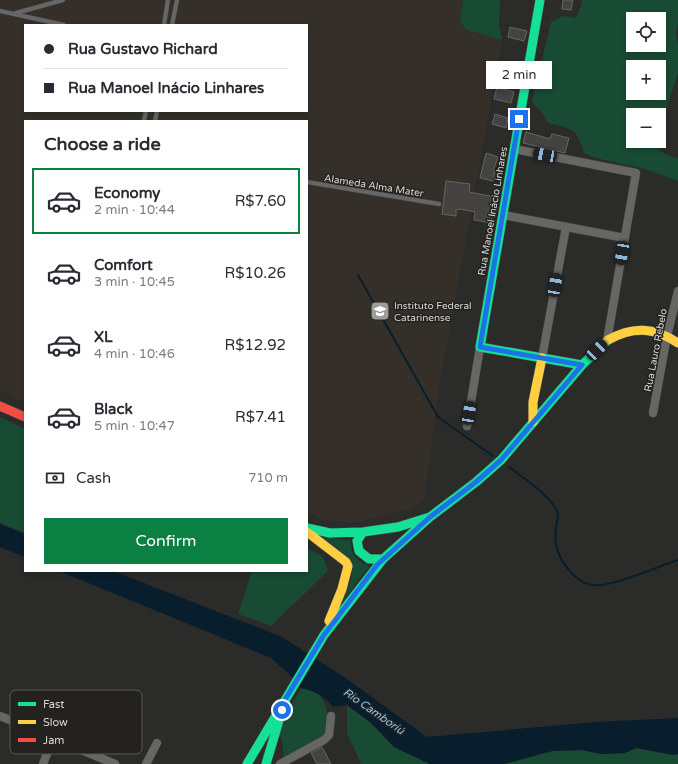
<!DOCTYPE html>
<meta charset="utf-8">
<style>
:root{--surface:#fff;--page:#f2f2f3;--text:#2b2b33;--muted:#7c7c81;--line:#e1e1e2;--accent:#0b8043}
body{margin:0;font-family:"Varela Round",sans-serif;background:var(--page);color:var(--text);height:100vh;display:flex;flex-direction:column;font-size:15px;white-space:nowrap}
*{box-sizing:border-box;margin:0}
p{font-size:13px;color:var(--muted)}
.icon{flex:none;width:22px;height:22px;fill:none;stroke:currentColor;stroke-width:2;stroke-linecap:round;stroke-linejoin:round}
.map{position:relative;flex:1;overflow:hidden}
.details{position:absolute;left:24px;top:120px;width:284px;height:452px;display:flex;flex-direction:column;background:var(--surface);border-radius:0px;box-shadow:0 2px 6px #0003}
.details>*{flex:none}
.top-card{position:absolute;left:24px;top:24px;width:284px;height:88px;border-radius:0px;box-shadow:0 2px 6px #0003;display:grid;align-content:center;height:88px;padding:0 20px;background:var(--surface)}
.buttons{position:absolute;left:626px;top:12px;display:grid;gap:8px}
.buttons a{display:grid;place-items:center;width:40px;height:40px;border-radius:0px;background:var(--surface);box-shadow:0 2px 6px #0003;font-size:20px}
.end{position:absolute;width:18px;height:18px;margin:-9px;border:5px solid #1a73e8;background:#fff;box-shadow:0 0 0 2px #fff}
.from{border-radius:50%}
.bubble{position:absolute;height:28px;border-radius:0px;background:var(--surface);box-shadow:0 2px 6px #0003;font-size:13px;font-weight:600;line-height:28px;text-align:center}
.car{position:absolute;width:12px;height:24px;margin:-12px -6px;border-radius:5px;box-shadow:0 0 3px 1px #0007;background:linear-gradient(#222 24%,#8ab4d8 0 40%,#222 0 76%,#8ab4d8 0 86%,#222 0)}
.top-card b{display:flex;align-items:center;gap:14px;height:38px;font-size:15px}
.top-card b+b{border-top:1px solid var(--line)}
.top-card i{width:10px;height:10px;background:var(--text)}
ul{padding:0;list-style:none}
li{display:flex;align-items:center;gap:12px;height:66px;margin:0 8px 6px;padding:0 12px;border:2px solid transparent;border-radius:0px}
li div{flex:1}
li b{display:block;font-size:15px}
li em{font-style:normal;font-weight:600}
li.active{border-color:var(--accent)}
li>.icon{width:36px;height:36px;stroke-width:1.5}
h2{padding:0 20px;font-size:18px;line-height:48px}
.pay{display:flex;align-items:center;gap:10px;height:44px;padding:0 20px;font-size:15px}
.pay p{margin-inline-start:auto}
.primary-button{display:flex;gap:8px;margin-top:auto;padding:8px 20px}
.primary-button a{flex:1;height:46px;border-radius:0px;background:var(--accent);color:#fff;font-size:16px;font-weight:600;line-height:46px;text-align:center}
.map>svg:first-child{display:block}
.built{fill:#343029;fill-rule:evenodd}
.green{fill:#184a34;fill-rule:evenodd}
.water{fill:#081e2d}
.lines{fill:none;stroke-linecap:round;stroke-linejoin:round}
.stream{stroke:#081e2d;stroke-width:2}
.building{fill:#444342;stroke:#646463}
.lane-casing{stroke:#474746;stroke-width:5}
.street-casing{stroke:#474746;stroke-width:9}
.fast-casing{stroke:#474746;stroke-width:10}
.slow-casing{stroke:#474746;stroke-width:10}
.jam-casing{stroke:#474746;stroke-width:10}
.lane{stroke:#666665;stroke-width:4}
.street{stroke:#666665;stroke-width:8}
.fast{stroke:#16e098;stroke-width:9}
.slow{stroke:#ffcf43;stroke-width:9}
.jam{stroke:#f24e42;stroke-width:9}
.route{stroke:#1a73e8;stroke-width:5}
.labels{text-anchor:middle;stroke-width:3;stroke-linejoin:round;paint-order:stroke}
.street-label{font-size:10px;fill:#dad9d7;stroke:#23221f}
.poi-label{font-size:10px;fill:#dad9d7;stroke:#23221f;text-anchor:start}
.water-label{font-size:11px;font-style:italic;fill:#8dc5f0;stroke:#23221f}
.key{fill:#23221f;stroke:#5a5956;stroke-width:1}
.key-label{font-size:11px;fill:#dad9d7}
</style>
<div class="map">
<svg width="678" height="764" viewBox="0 0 678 764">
<rect width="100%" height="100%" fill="#2b2b2a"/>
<!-- built -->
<path class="built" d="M0,0H463L460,22L467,30L502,40L440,382L424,501L411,508L380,517L352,523L321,519L307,513V121H25V403L0,391ZM25,25H307V111H25Z"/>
<!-- green -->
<path class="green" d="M463,0H500L499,25L502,40L467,30L460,22Z
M582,0H678V24L676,34L678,45V73L666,110L659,119V115H633V141H655C657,152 668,156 678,158V181L645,169L595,158L584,153C577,128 571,128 548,123L542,112L532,102L551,22L563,16L576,18L581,6ZM633,19H659V45H633ZM633,67H659V93H633Z
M0,417L25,429V533L0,523Z
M317,534L335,539L351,540C350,554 357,563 370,566L359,579L341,605L340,604L350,582L352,573Z
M307,548L323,557L328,571L271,626L238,614L252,571H307Z
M301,688L313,690L320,695L326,707L329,730L325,736L284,758L282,740L277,730Z
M347,705L371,723L394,747L430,764H361L347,733Z
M636,748L673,755L678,754V764H504L552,751L582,750L601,754L625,753Z"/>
<!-- water -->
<path class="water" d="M0,524L25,534V557L0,547Z
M59,571H113L282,637L344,677L427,737L596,722L678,718V754L673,755L636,748L625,753L601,754L582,750L552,751L504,764H430L394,747L371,723L347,705L333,707C324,696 315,691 301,688L290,675L271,658Z"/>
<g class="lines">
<!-- stream -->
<path class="stream" d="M358,275L438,417L493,456
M509,467C522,477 554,498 558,514C557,523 554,535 556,544C559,561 575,583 593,585C610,588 659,566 678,560"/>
</g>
<!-- building -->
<path class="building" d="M563,0H573L571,10L562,9Z
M510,27L527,31L524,41L508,37Z
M497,87L514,92L511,103L494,99Z
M495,114L508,118L506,128L492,124Z
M526,132L550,139L552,134L569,138L565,153L523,143Z
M486,153L498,157L493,171H495L493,181L480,178Z
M446,181L470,184L469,192L495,197L491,223L474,220L475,212L460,209L456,210V216L442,214Z
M322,747L331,764H317L311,753Z"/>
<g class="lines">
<!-- lane casing -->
<g class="lane-casing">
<path id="lane" d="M0,11L64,25
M16,13L63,0
M164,25L168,0
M172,25L177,0
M144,121L146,111
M155,121L157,111
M307,182L439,204"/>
</g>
<!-- street casing -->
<g class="street-casing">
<path id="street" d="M514,149L636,173L607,341
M503,215L625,238
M542,358L566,227
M653,413L667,336L678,291
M467,426L480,347
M0,716L115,764
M43,764L53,738
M146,764L157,743
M280,764L324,740L329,735L331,716"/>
</g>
<!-- fast casing -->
<g class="fast-casing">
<path id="fast" d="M540,0L480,347L582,365
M430,517L398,527L363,532L357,541L359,551L369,559H383L430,517L476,482L501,460L582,365L608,340
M307,528L330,533L363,532
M247,764L324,635L383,559
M266,764L280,717"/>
</g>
<!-- slow casing -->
<g class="slow-casing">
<path id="slow" d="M608,340C633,326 654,327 678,343
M533,422V402L542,358
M307,532L346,562L348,566L342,589L329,621"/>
</g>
<!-- jam casing -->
<g class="jam-casing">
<path id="jam" d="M0,406L25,417"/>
</g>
<!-- lane -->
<use href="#lane" class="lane"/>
<!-- street -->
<use href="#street" class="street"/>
<!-- fast -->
<use href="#fast" class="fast"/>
<!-- slow -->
<use href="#slow" class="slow"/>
<!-- jam -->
<use href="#jam" class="jam"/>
</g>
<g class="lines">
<!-- route -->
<path class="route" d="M282,710L286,698L324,635L377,565L430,517L476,482L501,460L582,365L480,347L519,119"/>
</g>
<!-- icons -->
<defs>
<g id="university-square" transform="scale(1)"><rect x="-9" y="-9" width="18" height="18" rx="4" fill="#9d9c9a" stroke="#23221f"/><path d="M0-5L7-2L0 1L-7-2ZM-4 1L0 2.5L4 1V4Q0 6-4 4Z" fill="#fff"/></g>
</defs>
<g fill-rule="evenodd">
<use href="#university-square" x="380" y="311"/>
</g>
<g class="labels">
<!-- street labels -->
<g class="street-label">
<text transform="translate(374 185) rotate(9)" y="4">Alameda Alma Mater</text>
<text transform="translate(492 211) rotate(-80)" y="4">Rua Manoel Inácio Linhares</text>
<text transform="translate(655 350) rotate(-79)" y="4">Rua Lauro Rebelo</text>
</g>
<!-- poi labels -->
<g class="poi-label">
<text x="394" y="309">Instituto Federal<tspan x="394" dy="12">Catarinense</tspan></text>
</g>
<!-- water labels -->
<g class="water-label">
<text transform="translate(374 711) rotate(35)" y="4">Rio Camboriú</text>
</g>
</g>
<!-- legend -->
<rect x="10" y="690" width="132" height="64" rx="6" class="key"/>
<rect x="18" y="702" width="18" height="4" fill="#16e098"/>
<rect x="18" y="720" width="18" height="4" fill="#ffcf43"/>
<rect x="18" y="738" width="18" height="4" fill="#f24e42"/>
<g class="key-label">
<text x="43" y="708">Fast</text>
<text x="43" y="726">Slow</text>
<text x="43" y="744">Jam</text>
</g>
</svg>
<div class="buttons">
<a><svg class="icon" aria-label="locate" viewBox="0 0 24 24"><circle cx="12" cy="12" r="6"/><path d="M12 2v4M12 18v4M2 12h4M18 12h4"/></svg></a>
<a>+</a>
<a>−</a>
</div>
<i class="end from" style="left:282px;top:710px"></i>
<i class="end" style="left:519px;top:119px"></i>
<div class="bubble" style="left:486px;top:61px;width:66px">2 min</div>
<i class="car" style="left:545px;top:155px;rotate:281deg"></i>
<i class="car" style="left:622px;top:253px;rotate:190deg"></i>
<i class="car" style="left:555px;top:285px;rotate:10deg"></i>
<i class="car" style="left:597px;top:350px;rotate:46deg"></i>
<i class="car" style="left:469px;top:413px;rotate:9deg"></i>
<div class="top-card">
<b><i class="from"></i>Rua Gustavo Richard</b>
<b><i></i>Rua Manoel Inácio Linhares</b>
</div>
<section class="details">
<h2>Choose a ride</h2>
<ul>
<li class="active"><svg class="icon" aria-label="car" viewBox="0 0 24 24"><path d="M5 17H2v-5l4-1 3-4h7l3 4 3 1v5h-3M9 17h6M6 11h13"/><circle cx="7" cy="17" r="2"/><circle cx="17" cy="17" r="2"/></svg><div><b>Economy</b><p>2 min · 10:44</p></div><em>R$7.60</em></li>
<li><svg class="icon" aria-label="car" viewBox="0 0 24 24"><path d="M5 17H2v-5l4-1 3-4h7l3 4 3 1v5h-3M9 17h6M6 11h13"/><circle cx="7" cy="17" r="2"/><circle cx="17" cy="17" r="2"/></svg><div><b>Comfort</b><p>3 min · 10:45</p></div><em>R$10.26</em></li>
<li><svg class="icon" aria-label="car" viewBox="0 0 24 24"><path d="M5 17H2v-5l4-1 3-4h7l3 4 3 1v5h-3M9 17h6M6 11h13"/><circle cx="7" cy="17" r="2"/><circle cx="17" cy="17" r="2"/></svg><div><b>XL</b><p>4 min · 10:46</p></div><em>R$12.92</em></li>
<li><svg class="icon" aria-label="car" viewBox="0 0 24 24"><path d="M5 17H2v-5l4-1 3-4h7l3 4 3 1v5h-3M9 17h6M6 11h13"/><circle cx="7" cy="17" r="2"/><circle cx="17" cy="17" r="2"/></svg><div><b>Black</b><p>5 min · 10:47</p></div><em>R$7.41</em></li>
</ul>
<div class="pay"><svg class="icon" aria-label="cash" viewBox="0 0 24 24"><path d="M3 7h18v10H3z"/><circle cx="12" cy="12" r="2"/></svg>Cash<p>710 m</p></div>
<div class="primary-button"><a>Confirm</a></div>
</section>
</div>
